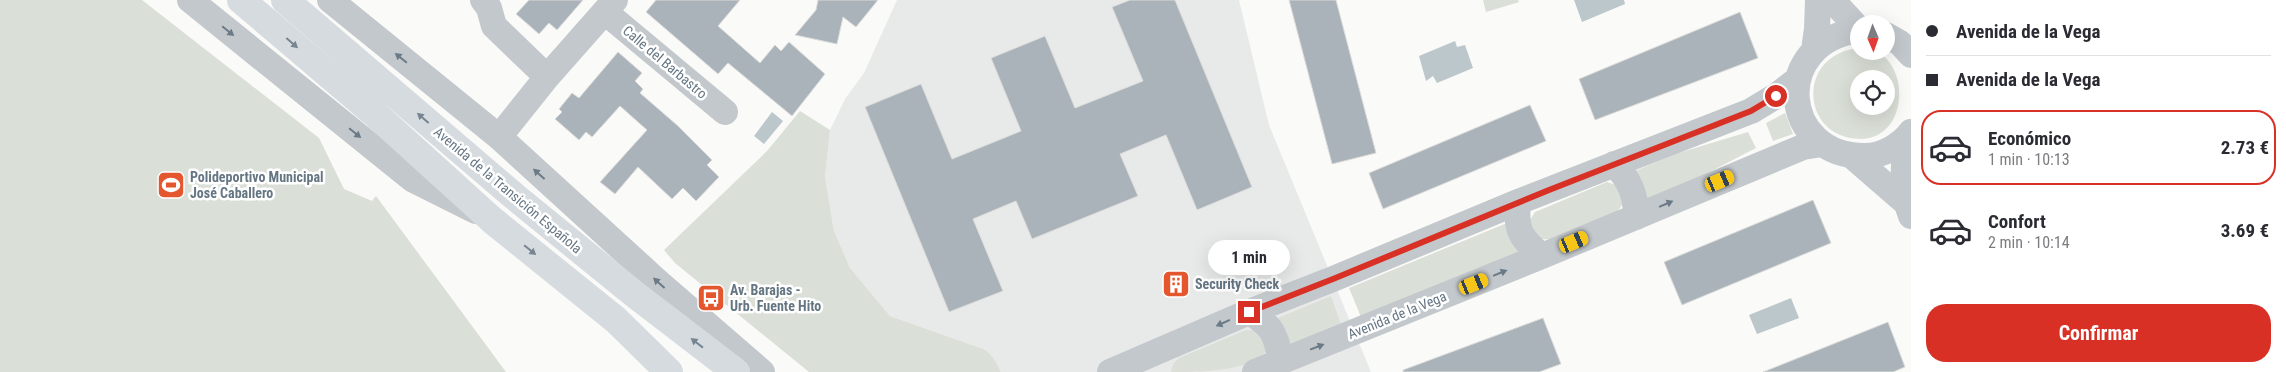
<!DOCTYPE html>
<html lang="es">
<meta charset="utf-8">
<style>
:root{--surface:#fff;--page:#f2f2f3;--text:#2b2b33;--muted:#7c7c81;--line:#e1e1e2;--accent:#d93025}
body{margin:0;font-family:"Roboto Condensed",sans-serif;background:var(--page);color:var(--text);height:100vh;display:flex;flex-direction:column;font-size:19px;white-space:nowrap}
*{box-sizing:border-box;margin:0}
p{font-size:16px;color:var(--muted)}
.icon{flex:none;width:28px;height:28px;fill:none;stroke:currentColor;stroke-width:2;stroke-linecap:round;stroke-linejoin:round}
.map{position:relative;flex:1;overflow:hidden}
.sheet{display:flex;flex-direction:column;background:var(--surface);width:375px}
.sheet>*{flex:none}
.hud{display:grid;align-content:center;height:110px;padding:0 15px;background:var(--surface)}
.needle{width:32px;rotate:178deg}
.buttons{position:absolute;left:1850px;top:15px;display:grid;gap:10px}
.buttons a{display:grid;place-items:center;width:45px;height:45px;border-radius:50%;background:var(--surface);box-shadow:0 5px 20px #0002;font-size:25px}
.end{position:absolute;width:22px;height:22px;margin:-11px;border:6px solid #d93025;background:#fff;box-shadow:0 0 0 2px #fff}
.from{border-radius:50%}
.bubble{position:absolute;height:35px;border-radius:18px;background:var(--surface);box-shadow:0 5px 20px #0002;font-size:16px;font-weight:700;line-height:35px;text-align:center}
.car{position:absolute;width:15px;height:30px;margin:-15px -8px;border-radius:6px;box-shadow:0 0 4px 1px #0007;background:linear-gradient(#f5c518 24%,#345 0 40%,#f5c518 0 76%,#345 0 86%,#f5c518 0)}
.hud b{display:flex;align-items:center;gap:18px;height:48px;font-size:19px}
.hud b+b{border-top:1px solid var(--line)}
.hud i{width:12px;height:12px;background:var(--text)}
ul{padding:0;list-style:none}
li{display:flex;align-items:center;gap:15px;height:75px;margin:0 10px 8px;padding:0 5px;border:2px solid transparent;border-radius:20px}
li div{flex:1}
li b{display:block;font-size:19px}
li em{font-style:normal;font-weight:700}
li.current{border-color:var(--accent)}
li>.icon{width:45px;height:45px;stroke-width:1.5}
.button{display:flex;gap:10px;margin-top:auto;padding:10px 15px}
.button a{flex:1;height:58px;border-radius:20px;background:var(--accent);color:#fff;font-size:20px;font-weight:700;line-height:58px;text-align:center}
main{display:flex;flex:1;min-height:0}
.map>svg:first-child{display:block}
.built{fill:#e8e9e9}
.green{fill:#dadfd7;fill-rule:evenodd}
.water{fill:#bbc7cb}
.building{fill:#aab3b9;stroke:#dcdcda}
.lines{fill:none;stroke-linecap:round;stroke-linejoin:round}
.street{stroke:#c3c8cc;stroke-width:26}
.primary{stroke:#d6dbdf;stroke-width:28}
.oneway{fill:#6a7a87}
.oneway2{fill:#768591}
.route{stroke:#d93025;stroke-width:6}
.labels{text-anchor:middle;stroke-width:5;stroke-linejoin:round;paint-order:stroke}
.street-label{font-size:14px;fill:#657683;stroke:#fff}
.poi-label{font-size:14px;font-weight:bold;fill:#657683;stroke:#fff;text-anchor:start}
</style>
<main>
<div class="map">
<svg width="1911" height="372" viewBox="0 0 1911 372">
<rect width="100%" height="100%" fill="#fafaf8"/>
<!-- built -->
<path class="built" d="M897,0H1239L1269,125L1371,372H1001L995,360L986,350L890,316L850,268L834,231L825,177L830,130L845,99L864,73Z"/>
<!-- green -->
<path class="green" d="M0,0H142L319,138L344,189L372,201L376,196L506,372H0Z
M1483,0H1518L1519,2L1486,12Z
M1859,48V51C1864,51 1872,50 1878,52C1911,71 1906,139 1860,139C1800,138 1796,54 1859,48ZM1859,79H1886V106H1859Z
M800,111L830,130L825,177L834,231L850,268L890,316L986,350L995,360L1001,372H809L675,263L664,250L767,151Z
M1785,113L1793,134L1773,141L1766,123Z
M1748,132L1756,148L1686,184L1646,200L1641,179L1635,171L1675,154Z
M1607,182L1619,186C1624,198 1626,204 1615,213L1555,238C1536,242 1533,237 1530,220L1535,212Z
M1507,223L1520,252L1361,317L1349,288Z
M1331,296L1341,325L1289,347L1287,331L1278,318Z
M1246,330H1254L1268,347C1257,372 1198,372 1171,372L1173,364L1179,358Z"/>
<!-- water -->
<path class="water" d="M1574,0H1624L1625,4L1582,22Z
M1455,41L1457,47L1465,45L1473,68L1437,83L1433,76L1426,81L1419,56Z
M772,112L783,121L764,144L754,136Z
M1791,298L1799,318L1757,334L1749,315Z"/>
<!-- building -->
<path class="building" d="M529,0H583L557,30L549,23L539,34L516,14Z
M656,0H740L718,26L760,63L775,45L781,51L789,42L825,74L792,116L728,63L718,74L646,12Z
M818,0H878L856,27L843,17L837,44L795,35L816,10Z
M1130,0H1175L1252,187L1197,210L1166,135L1120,154L1138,196L1032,239L1016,201L973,219L1003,291L949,312L865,107L921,84L952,159L1021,131L991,58L1045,36L1075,108L1143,81L1112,7Z
M1289,0H1336L1376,153L1332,164Z
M1740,12L1758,58L1595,120L1579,79Z
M618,52L642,73L635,81L643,89L640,93L678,126L712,160L707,165L719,177L696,201L683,188L672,199L638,167L615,194L600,182L647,130L620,106L592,137L586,132L579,140L555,119L562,112L559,109L572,93L579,98Z
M1530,105L1546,141L1383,209L1369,173Z
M1813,200L1831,243L1682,305L1664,262Z
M1543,318L1561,364L1539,372H1403V370Z
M1888,322L1905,367L1893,372H1763Z"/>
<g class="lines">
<!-- street -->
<path class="street" d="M190,0L412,179L476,211
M330,0L499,137L657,281L762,372
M483,0L489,8L494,26L547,77
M1832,0L1859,29
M605,12L725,112
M1859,30C1769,43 1781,157 1865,156C1883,156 1901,145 1911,132
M1886,35L1900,43L1911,55
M1814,50L1817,29L1818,0
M499,137L547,77L615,0
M1907,137C1903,163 1901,191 1911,216
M1852,156L1905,202
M1614,164C1630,180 1636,195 1636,217
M1518,202C1515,230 1521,239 1542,256
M1249,312C1272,326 1277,334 1280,361
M1110,372L1249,312L1333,279L1518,202L1751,111L1776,96L1798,79
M1255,372L1542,256L1803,147L1822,144"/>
<!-- primary -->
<path class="primary" d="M241,0L374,113L492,220L616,320L669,372
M285,0L514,196L633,293L736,372"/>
</g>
<!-- one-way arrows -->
<defs><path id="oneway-solid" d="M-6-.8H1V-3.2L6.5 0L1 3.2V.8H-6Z" transform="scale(1.25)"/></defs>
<g class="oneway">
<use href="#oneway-solid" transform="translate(228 31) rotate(39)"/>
<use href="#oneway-solid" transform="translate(401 58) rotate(-141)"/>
<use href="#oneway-solid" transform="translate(355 133) rotate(39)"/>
<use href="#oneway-solid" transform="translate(539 174) rotate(-138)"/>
<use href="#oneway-solid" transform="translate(1666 204) rotate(-23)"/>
<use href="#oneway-solid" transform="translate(1500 273) rotate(-22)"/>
<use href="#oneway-solid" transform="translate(659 283) rotate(-138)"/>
<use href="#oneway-solid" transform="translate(1223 323) rotate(156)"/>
<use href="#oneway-solid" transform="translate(1317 347) rotate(-21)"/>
</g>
<g class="oneway2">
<use href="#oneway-solid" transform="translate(292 43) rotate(41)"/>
<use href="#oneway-solid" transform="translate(423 118) rotate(-139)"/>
<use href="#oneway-solid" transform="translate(530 250) rotate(39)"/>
<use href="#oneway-solid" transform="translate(697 343) rotate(-142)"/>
</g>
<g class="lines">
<!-- route -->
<path class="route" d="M1249,312L1333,279L1549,190L1751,111L1776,96"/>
</g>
<!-- icons -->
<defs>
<g id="stadium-square" transform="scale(1.4375)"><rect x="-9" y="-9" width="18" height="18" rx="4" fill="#e4572e" stroke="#fff"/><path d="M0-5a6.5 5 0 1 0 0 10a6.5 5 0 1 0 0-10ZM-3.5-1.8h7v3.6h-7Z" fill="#fff"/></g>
<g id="building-square" transform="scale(1.4375)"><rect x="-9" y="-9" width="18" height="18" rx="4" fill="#e4572e" stroke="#fff"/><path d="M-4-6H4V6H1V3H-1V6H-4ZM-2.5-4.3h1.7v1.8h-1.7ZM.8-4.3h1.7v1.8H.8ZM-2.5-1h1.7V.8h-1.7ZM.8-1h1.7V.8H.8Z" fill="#fff"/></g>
<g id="bus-square" transform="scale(1.4375)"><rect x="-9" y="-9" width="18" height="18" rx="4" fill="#e4572e" stroke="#fff"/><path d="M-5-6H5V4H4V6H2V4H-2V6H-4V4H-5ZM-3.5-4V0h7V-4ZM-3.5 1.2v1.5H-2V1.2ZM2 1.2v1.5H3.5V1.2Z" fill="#fff"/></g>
</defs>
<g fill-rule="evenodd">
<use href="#stadium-square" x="171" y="185"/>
<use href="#building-square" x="1176" y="284"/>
<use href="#bus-square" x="711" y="298"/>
</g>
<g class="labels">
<!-- street labels -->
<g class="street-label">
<text transform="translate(665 62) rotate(40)" y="5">Calle del Barbastro</text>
<text transform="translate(508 190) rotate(40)" y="5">Avenida de la Transición Española</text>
<text transform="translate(1397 315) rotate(-22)" y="5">Avenida de la Vega</text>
</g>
<!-- poi labels -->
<g class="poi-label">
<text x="190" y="182">Polideportivo Municipal<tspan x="190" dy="16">José Caballero</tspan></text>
<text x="1195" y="289">Security Check</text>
<text x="730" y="295">Av. Barajas -<tspan x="730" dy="16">Urb. Fuente Hito</tspan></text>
</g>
</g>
</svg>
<div class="buttons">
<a><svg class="needle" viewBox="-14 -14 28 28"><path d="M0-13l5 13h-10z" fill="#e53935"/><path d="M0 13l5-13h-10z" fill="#7c7c81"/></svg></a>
<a><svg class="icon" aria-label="locate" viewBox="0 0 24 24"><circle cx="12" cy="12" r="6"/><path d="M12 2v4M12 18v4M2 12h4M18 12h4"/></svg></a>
</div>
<i class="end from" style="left:1776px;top:96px"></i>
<i class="end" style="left:1249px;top:312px"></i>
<div class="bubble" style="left:1208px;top:240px;width:82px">1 min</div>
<i class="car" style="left:1720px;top:181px;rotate:67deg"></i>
<i class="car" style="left:1574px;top:242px;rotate:67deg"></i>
<i class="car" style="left:1474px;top:284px;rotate:68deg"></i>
</div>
<section class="sheet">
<div class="hud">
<b><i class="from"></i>Avenida de la Vega</b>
<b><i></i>Avenida de la Vega</b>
</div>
<ul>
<li class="current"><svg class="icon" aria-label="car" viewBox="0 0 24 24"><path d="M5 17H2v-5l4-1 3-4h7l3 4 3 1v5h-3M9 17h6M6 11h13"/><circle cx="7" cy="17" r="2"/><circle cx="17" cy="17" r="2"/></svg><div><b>Económico</b><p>1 min · 10:13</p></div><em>2.73 €</em></li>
<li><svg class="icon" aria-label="car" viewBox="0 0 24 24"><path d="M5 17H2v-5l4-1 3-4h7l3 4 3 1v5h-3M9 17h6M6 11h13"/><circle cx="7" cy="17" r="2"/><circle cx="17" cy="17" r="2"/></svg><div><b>Confort</b><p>2 min · 10:14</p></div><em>3.69 €</em></li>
</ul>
<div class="button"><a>Confirmar</a></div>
</section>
</main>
